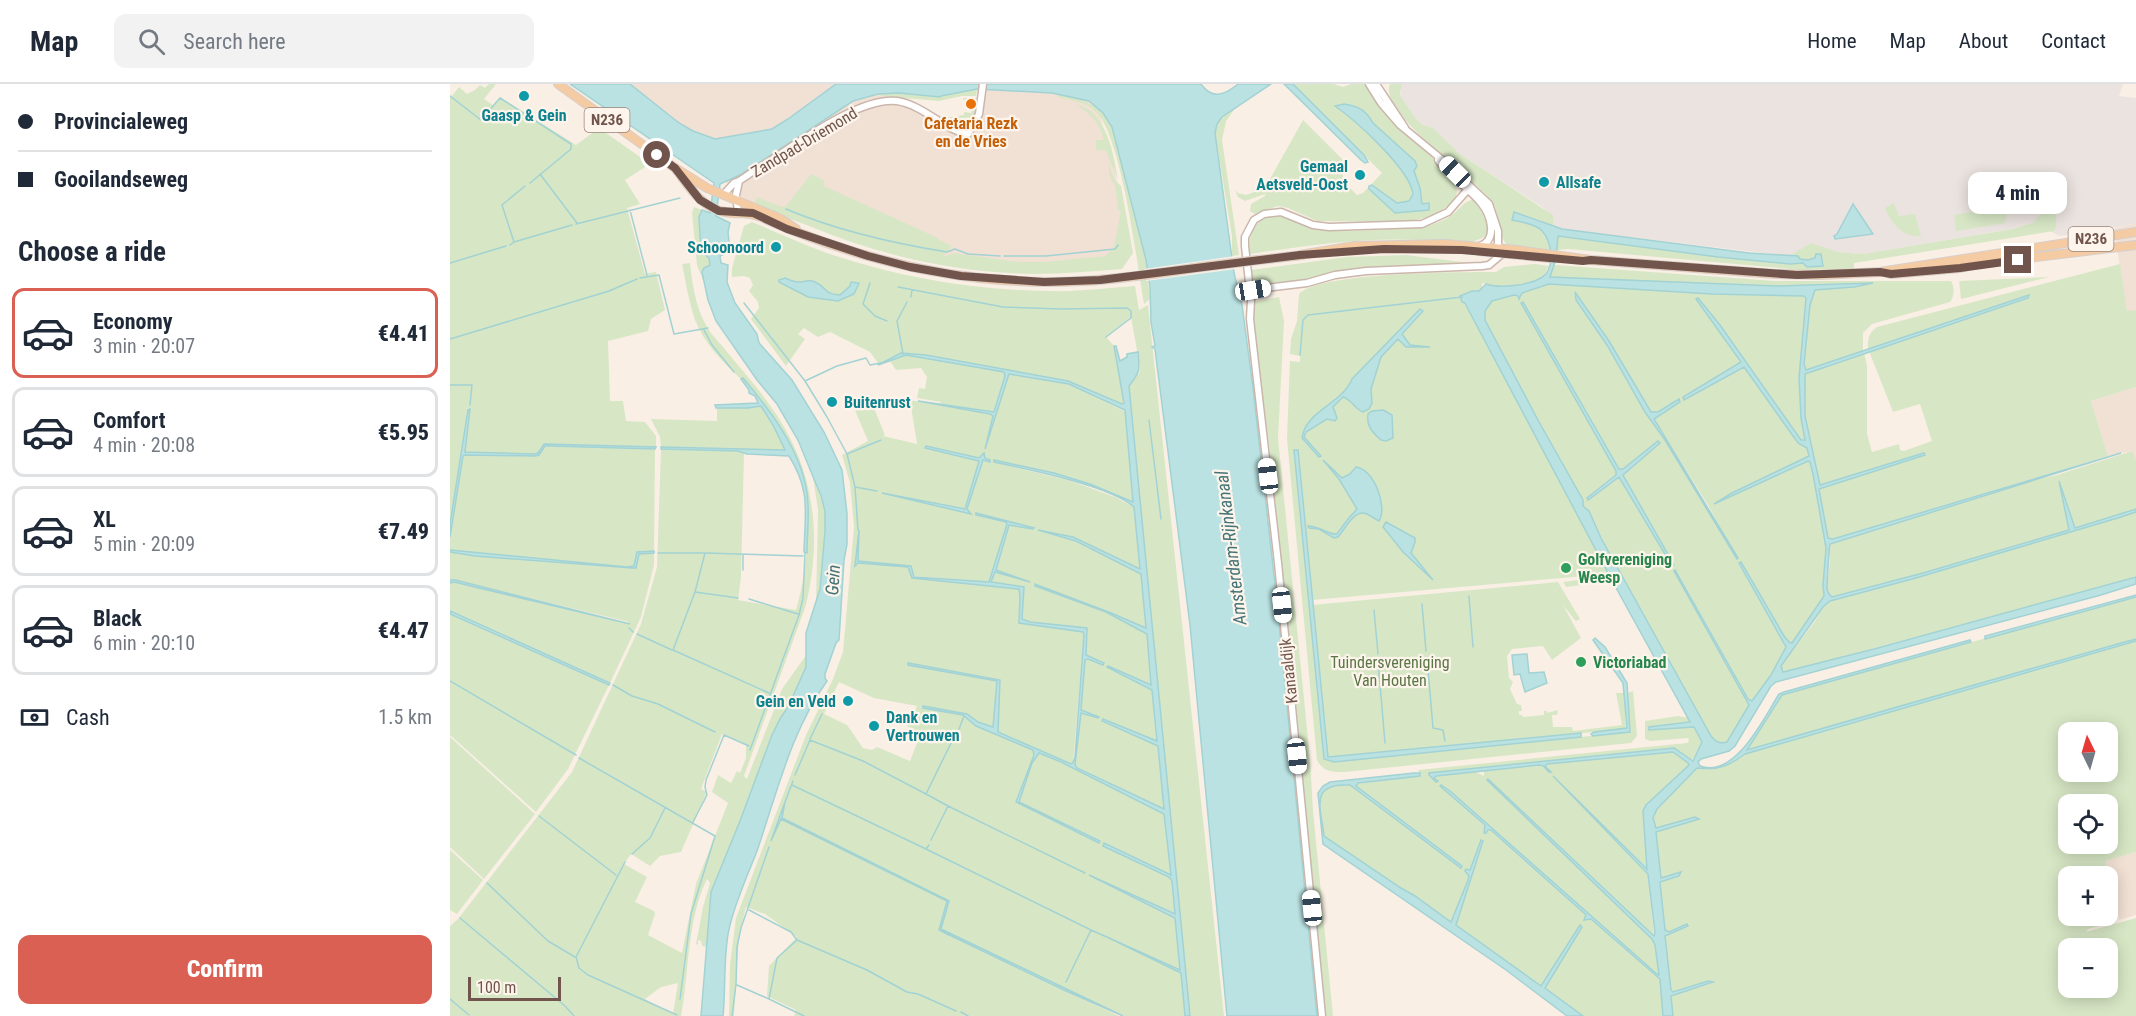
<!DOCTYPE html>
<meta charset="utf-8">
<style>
:root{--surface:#fff;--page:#f2f2f3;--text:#1f2937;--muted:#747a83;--line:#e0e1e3;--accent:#db6054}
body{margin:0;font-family:"Roboto Condensed",sans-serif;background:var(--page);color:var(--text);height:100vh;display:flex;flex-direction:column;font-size:22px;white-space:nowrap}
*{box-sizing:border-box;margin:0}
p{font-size:20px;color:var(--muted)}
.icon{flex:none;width:33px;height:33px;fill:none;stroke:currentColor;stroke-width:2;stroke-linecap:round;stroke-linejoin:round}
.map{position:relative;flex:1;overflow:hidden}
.side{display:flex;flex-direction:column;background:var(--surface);width:450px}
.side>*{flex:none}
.banner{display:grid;align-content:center;height:132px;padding:0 18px;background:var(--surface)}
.needle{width:39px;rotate:355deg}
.buttons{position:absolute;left:1608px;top:638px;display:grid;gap:12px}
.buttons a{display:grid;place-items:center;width:60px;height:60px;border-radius:12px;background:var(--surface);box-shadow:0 3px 15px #0003;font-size:30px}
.scale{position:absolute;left:18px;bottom:15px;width:93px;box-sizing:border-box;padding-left:6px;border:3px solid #71554c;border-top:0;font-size:16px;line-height:21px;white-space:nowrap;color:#71554c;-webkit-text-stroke:4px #fdf4eb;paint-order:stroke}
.end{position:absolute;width:27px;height:27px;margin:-14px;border:8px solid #71554c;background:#fff;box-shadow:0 0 0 3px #fff}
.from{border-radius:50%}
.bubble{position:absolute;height:42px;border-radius:12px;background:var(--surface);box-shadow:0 3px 15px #0003;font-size:20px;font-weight:800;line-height:42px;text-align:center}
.car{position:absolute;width:18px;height:36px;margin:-18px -9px;border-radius:8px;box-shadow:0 0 4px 2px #0007;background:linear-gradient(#fff 24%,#345 0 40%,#fff 0 76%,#345 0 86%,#fff 0)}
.banner b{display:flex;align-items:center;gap:21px;height:57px;font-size:22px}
.banner b+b{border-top:2px solid var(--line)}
.banner i{width:15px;height:15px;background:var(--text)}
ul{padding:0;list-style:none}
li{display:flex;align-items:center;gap:18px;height:90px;margin:0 12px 9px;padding:0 6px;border:3px solid var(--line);border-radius:12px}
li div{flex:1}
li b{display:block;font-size:22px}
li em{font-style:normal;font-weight:800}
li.on{border-color:var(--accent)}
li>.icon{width:54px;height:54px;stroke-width:1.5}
h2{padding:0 18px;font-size:27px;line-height:72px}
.pay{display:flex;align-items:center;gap:15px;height:66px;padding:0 18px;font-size:22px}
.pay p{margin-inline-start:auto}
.action{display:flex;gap:12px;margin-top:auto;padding:12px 18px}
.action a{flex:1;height:69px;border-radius:12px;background:var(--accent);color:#fff;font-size:24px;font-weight:800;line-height:69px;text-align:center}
header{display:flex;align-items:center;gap:36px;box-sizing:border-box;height:84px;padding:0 30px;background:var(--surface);border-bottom:2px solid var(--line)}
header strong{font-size:28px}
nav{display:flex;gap:33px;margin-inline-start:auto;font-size:21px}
.search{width:420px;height:54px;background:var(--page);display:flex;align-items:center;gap:15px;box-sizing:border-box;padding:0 21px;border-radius:12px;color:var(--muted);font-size:22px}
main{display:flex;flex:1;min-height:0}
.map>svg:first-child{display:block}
.residential{fill:#f1e0d4}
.industrial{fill:#eae3df}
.green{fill:#d7e7c5;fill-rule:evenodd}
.water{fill:#bbe2e2;stroke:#a2d2d3;stroke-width:1.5;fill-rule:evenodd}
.pier{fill:#faefe5}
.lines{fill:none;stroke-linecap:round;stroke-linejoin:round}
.stream{stroke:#a2d2d3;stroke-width:1.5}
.minor-casing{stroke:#cbb6ac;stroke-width:9}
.major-casing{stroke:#d7cfcd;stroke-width:10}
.minor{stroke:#fff;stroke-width:6}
.major{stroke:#f4cba2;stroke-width:8}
.major-bridge-casing{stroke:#d7cfcd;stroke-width:10;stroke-linecap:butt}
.major-bridge{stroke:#f4cba2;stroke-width:8}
.route{stroke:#71554c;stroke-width:8}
.culture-dot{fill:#0f9aa8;stroke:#fdf4eb;stroke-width:2}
.food-dot{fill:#e8710a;stroke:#fdf4eb;stroke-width:2}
.leisure-dot{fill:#2e9e5b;stroke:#fdf4eb;stroke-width:2}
.labels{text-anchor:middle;stroke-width:4.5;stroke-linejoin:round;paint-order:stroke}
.shield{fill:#fdf4eb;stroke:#9b857c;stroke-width:1.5}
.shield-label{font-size:15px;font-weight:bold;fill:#71554c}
.culture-label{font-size:16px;font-weight:bold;fill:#0d838f;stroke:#fdf4eb;text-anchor:end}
.food-label{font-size:16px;font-weight:bold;fill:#c56008;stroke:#fdf4eb}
.street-label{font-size:16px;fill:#71554c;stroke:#fdf4eb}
.leisure-label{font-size:16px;font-weight:bold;fill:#27864d;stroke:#fdf4eb;text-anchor:start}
.park-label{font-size:16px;fill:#5a7645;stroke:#fdf4eb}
.water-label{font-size:18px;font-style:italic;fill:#427376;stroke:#fdf4eb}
</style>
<header>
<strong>Map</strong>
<div class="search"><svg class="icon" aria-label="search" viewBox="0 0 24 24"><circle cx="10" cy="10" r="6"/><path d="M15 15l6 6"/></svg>Search here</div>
<nav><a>Home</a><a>Map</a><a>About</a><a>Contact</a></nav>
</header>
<main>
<section class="side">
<div class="banner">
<b><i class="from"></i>Provincialeweg</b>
<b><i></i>Gooilandseweg</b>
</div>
<h2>Choose a ride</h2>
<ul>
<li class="on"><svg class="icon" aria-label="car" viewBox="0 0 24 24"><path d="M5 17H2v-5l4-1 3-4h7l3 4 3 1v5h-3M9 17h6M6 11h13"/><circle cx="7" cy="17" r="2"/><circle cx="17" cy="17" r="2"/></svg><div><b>Economy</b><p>3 min · 20:07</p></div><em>€4.41</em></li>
<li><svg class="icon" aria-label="car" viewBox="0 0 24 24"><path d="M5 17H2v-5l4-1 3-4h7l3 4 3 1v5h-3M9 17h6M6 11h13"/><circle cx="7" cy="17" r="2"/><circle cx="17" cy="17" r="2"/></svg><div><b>Comfort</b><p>4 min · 20:08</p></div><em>€5.95</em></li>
<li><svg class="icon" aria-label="car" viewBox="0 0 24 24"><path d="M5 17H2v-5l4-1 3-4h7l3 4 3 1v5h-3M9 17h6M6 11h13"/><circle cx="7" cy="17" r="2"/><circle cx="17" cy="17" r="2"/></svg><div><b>XL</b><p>5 min · 20:09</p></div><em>€7.49</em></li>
<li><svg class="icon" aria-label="car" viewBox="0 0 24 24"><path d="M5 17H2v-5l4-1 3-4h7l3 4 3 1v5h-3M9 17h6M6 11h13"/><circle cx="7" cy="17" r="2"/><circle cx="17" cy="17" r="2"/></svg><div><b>Black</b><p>6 min · 20:10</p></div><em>€4.47</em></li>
</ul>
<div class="pay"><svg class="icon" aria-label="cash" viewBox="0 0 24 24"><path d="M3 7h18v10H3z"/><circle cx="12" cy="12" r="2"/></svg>Cash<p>1.5 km</p></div>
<div class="action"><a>Confirm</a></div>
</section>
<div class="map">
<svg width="1686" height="932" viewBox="0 0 1686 932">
<rect width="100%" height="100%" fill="#faefe5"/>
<!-- residential -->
<path class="residential" d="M175,0H390L335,39L320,46L267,58L238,48L183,4Z
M528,3L614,9L647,19L672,117L674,177L583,186L500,175L297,117L274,96L397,18L416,11L440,8L472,22L510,43L526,30Z
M1686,140V226L1677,228L1664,144Z
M1686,303V377H1685L1681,367L1658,372L1641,317Z
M1686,768V831L1669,836L1659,788L1656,787L1654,777Z"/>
<!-- industrial -->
<path class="industrial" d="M952,0H1673L1669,12L1686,14V140L1609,152L1584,138L1562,145L1413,170L1388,168L1339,172L1112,145L1104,143V139L1094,124L1010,70L983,44L973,41L968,37L951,13L950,5Z"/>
<!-- green -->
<path class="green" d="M39,0H46L34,15L43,21L50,13L126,61L149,44L200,80L175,96L190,120L177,124L195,190L206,188L215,226L201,235L198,247L158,257L160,317H173L176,337L195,338L206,352V363L94,360L88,369L84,370L15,368L18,326L0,440V11L2,12L9,3L17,10L25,6L30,1L35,4Z
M843,0H884L893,3L901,0H916L935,29L990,81L1004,99L1007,107L1005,117L983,132L957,138L867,137L838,124L828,122L805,130L800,127L801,120L815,112V110L795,117L788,113L785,106L788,109L796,111L815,104L853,36L899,82L892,85L893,94H895L894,98L907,111L913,109L932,89ZM894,20C907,22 916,26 923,39L965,77L967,82L964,87L970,104L972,120L945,129L919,105L922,101L947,119L960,117L963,110C960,85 906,37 885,22Z
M940,0H952L950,8L951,13L968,37L973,41L983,44L1010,70L1103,131L1104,143L1089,136L1064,128L1062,136C1082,142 1095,142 1100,166L1058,162C1046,149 1051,131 1042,117C1024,95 927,27 940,0Z
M527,5L526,12H512L489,17L432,12L428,10L450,9L490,12Z
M609,10C633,15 650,20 662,43L696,176L700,215L694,220C687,180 672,53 646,28C635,17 622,17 608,13Z
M513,14H529C527,25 526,39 514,44L493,34L514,31V28L521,29L524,18L514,16Z
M626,20C657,28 663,68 668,96L656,67L646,66V56H654C649,37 640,30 626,20Z
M786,23L776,37L772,56L789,171L782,172V152L765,49C768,35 775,31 786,23Z
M658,79L664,95L671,102L683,169L672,185C643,187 614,190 585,190C507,189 431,172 359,142C341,135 322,129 305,120L306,113L332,123L336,122L361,90L374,96V102L488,154V155L502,162L493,173L504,169L568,178H595L655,172L664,164L671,126H668L665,102L660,93Z
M1603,88L1605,91L1582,126C1567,136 1557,119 1549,109Z
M1536,104L1557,130L1555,139L1506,147L1504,131L1539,125L1531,106Z
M1610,107L1606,122V143L1604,147L1404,179V185L1351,186L1118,165L1106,166L1107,151L1340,180L1353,179L1373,181L1372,172L1358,176L1350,175L1348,172H1339L1361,159L1388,168L1413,170L1563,145L1584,138Z
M1022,116L1027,117L1038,135L1037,151C1020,164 990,157 969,156C912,153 856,162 800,170C798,154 802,138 819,133C838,127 854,145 872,146C902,149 940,144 970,143C982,141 993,138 1003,130C1010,125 1013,118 1022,116Z
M1444,119L1449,132L1465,130L1471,152C1453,154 1441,139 1435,124Z
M244,123L252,126C246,140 251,157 253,171L259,174L260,181L252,188L254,199L247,181L242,129Z
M302,138C326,148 350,159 374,168C446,193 522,206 598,207C627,208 656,204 685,202L689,226L698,221L774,932H740L679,301L689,289L690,283L681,233L656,253L664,262L674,319L672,320L618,297L476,271L451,269L429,280L420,268L380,248L368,253L354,244L348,250L355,255L336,282L301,235L309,224L308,218L299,207L303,201L300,194L294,192L282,193V184L294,142ZM335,194L371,203L383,211L390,212L400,202L401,198L404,210L388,217L358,213L330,198L329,196Z
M956,171L1019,179L1037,177L1029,180L915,184L888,187L847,197L802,200L801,186L897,173Z
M240,179C242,199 246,224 256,241C260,249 267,256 273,263C288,282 305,300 319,320C364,381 373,449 356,521L294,692L297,695L332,605L357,570L356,583L338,623L330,635L322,651L290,737L261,808L258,863L252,862L251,857L248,856V861L246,860L253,823L260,799L257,795C237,835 239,889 231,932H0V842L8,835L122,688L191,540L207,483L211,365L288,367L294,369L291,493L288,516L346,526C357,491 364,422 351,387C339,353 314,323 293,294L291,295C273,279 254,259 245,236C239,218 236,199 232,180ZM272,650L296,661V674L290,689L287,687L281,699L268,691L262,708L278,719L246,800L232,869L198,851L205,830L204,827L185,818L197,793L174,780L181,770L200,782L210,772L231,768L257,708L251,705ZM228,899L223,930L195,915L211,903Z
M1085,180L1099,182L1092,194C1071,200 1052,206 1032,199V205C1027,209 1017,209 1011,212L1165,502L1156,498L1116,503L1113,498L1136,495L1135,492L862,516L874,675L884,678L1180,648L1178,609L1183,607L1187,652L1181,659L894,688C882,688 873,688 867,676L837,355L840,277L850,278V272L840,270L841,255L847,237L849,210C869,188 1012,188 1046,188L1054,183Z
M1670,180L1677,227L1686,226V303L1641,317L1658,372L1383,455L1378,454L1369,405L1474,369L1369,401L1355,332V290L1414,269L1417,281V350L1422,368L1449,360L1450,366L1454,367L1482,357L1470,320L1443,328L1419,267L1578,211L1418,265C1417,255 1419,249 1427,243Z
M1105,181L1325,197H1501C1505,203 1504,214 1500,218L1422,240L1413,249V267L1359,286H1355L1354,281L1360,221L1365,205L1404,203L1418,200L1327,202L1099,193Z
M1599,193L1511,215L1509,197Z
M1099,200L1262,210L1354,212L1356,214L1349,294L1351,334L1355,356L1351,357L1249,214L1291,278L1235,315L1294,283L1348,359L1357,364L1359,372L1264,419L1358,377L1360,378L1363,390L1376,464L1373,501L1374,512L1342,559L1339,558L1334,552L1291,479H1289L1336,564L1321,591L1302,617L1298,615L1226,486L1299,621L1277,658C1269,660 1266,658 1261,652L1151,454L1139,427L1133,422V416L1089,338L1035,236L1034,227L1042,217L1064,211L1069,214L1072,209ZM1124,208L1153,247L1201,328H1208L1229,316L1230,317L1204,335L1258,421L1287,475L1220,363L1195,328L1157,261L1126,216ZM1073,218L1169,385H1173L1210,359L1173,391L1224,481L1222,482L1169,393L1137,414L1166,390V387L1071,219Z
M829,213L834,237L828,354L860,675L863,727L883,932H875L822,383L802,227L804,218Z
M456,271L554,288L555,292L544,328L490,320L491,318L467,314L469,304L475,305L477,293L471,284L446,286L440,277Z
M559,290L619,300L676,328L683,418L640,400L604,389L544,378L621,397L665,413L684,423L691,486L618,452L588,446L626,457L691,490L696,544L694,545L661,529L585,501L656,528L697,550L702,599L699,603L702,606L707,657L653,635L708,662L714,725L627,684L625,681L631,629L648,634L649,633L631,626L635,576L638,575L653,581L636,571L637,544L580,538L572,534L574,505L564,502L541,499L545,488L579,498L545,486L559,441L583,445L584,444L526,431L556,438L557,441L539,498L464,492L460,482L407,477L409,447L405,482L408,479L458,483L462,494L569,505L570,513L569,539L633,548L634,551L623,679L620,680L548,648L550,596L458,579V581L547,597L543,643L528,638L517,630L473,624L513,631L526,642L583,666L584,671L566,717L574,722L649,759L634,749L569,718L582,679L589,669L636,690L714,730L721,791L653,761L719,793L722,797L725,830L639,791L725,834L730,887L693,870L731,889L735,932H673L494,847L491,845V841L499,817L332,734L336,717L327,742L331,735L497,817L489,846L669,932H344L346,926L317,912L319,882L347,853L315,830L296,823L289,851L284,932H279L280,881L286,834L356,651L383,595L393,568L404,443L400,399L392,371L418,357L404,324L421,317L435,351L433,352L467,360L460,316L540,330L543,332L534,365ZM534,373L538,377L533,376L517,425L521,429L432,409L515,426L529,377L524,374ZM389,598L424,614L467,622L457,642L471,649L460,677L427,663L422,666L413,664L397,641L374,630Z
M311,321L323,341L335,366L211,363L210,353L201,335L267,337V324H298Z
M95,362L205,365L204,467H190L186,472L184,482L177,483L0,466V453L13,372H85L89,371Z
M1682,367L1686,377V426L1625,444L1609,397L1619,446L1389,513H1382L1377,505L1380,475L1378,464L1380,460L1584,396L1607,391Z
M363,393L375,427V447L373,490L366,521L368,426Z
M1686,428V493L1336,588L1332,585L1331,582C1341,567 1353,554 1363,540C1369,531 1372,523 1380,517L1466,494Z
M0,468L147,482L186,484L189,469H204V481L191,533L160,599L0,527V499L4,498L177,539L179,538L5,496H0Z
M1108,498L1130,535L1126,537L1124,535L1113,521L1131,554L1102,576L1093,562L1062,565L1057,572L1059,594L1063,598L1060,605L1067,620L1071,621L1072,627H1069V631H1072L1073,633L1094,631V627H1097V629L1108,626L1107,631H1102L1103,643H1122L1123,647L1172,641L1166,609H1174L1176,645L877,673L862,521Z
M1686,513V768L1655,777L1657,792H1618V831H1658V793L1666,837L1638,845L1636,848L1686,834V932H1223L1221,912L1262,899L1258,897L1223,908L1221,906L1215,852L1238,842L1237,840L1219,848L1215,846L1210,798L1229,792L1231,789L1211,794L1206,747L1248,735L1245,733L1205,744L1203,734L1207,725L1247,684L1257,686L1284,678L1295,670L1432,628L1296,667L1332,610ZM1618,648H1658V687H1618ZM1618,720H1658V759H1618ZM1618,864H1658V903H1618Z
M0,530L159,601L118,685L86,728L0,651Z
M1228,632L1239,634L1241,638L1200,643L1199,646L1244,643L1252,658L1243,675H1240L1224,664L979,689V692L986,698L984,694L986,692L1026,688L1034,692V687L1089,681L1100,688L1095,682L1097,680L1223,668L1238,679L1239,681L1196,721L1197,785L1103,693L1198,790L1204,852L1037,696L1202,855L1205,861L1209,891L1207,892L1021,729L1036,743L1035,749L1041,746L1134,829L1136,831L1134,836L1139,834L1141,835L1210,895L1213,932H1133L1095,906L1094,904L1130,842L1091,902L1008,842L1006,839L1033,758L1031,757L1019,787L1018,796L1001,838C959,808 916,781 874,752L870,712L878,703L900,701L996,773L1012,782L907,703L906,700L970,692L968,686L1237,659L1239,657L1238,654L1200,657L1195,655V637Z
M0,653L85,730L34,795L0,763Z
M0,766L33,796L7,830L0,826Z"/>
<!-- water -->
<path class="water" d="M120,0H180L229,39L243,47L265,55L322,45L338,35L386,0H751C762,16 775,11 788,0H821L772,33L767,40L765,49L784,189L792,221L803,304L827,518L867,932H777L740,541L708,289L705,265L702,263L705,262L701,238L700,203L696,176L662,43L653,29L639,17L602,9L527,5L491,12L490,13L449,9L428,10L403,17L292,90L270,100L266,132L280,139L278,148L280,167L270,172L271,179L278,181L277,198L285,219L307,250L309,259L342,296L374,348L392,386L397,430V460L394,476L389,556L386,559L375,590V594L377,597C341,647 327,709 307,767C297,793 285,818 279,845C273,873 276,903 273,932H251L261,808L290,737L322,651L330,635L338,623L356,583V549L370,505L375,447V427L371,412L348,356L327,320L307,296L266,237L258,216L252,188L254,184L260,181L259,174L251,168L249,133L252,126L260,129L264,99Z
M834,0H843L914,71L918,78L915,79L911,76Z
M894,20C908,22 916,26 923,39L965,77L967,82L964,87L970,104L972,120L979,119V126L945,129L919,105V102L922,101L947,119L959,117L963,110C960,85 905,36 885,22Z
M1403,120L1423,150L1385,155L1384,152L1387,150Z
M1064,128L1112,145L1299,169L1348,172L1350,175L1358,176L1365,174L1366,170H1371L1373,182L1357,183L1353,179L1340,180L1268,173L1108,152L1106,175L1100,193L1327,202L1423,199L1404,203L1365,206L1360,221L1354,280L1356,286L1579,211L1578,214L1355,290V332L1370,401L1474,369L1475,371L1369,405L1378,454L1383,455L1671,369L1380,460C1379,463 1377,500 1377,505C1378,510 1379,510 1382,513L1473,489L1619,446L1609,397L1625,444L1686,425V428L1671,433L1466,494L1380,517L1373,523L1331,582L1333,588L1424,565L1686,493V500L1651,511L1326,598L1321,602L1285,662L1279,667L1251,675L1248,678L1250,682C1285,695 1314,634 1329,610L1334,608L1520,556L1521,558L1332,611L1297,666L1671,559L1686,555V557L1295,670C1279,682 1267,687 1247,684L1207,725L1203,734L1206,744L1245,733L1249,735L1206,748L1211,794L1231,788L1229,792L1210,798L1215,846L1219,848L1237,840L1238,842L1215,852L1221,906L1223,908L1258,897L1263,898L1221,912L1223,932H1213L1210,895L1141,835L1134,836L1136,831L1134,829L1041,746H1038L1036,749H1034L1035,741L990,702L991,701L1000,707L1208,891H1209L1205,861L1202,855L1037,696L1038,695L1204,852L1205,849L1198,790L1103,692L1197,785L1193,727L1196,721L1239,681L1238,679L1223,668L1097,680L1095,682L1101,688H1099L1093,682L1089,681L986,692L984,694L988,697L986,698L979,691V689L1224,664L1243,677L1252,658L1244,643L1199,646V643L1240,638L1165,502L1019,227L1015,219L1012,218L1010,212L1022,207H1029L1036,200C1050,205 1078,201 1091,194C1106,185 1102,158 1092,147C1086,140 1071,138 1062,136ZM1099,200L1262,210L1354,212L1356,214L1349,294L1351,334L1355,356H1351L1270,241L1248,214L1246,215L1291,278L1233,313L1234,316L1294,283L1348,359L1357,364L1359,372L1282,409L1264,420L1358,377L1360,378L1363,390L1376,464L1373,501L1374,512L1342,559L1339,558L1334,552L1291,478L1289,479L1336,563L1321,591L1302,617L1298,615L1225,486L1224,487L1299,621L1277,658C1269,660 1266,658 1261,652L1151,454L1139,427L1133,422V416L1089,338L1035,236V227L1042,217L1064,211L1068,212L1069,215L1072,209Z
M335,194C340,196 344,198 350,198C355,198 359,195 365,198C376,202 374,211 390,211L400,202L401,198L409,199L404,210L388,217L358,213L329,198V196Z
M1125,208L1159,257L1201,328H1208L1229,315L1230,318L1204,335L1288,474L1287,475L1215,356L1195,328L1157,261L1126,216Z
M1073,218L1169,385H1173L1208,357L1210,359L1173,391L1224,481L1222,482L1169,393L1138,416L1137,414L1166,391V387L1071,219Z
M970,225L973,227L952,250L960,261L980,263H956L948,255L931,273L921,305L922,319L919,325L913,328C905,325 902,316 893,313L883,323L887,334L885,337L877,335L856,348L854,353L871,372L869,373L852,354C855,327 892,320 902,295Z
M664,262H666L670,277L677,273V270L688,268C690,286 690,288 679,302L740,932H735L731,889L659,854L730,886L725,834L639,791L725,830L722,797L719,793L653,762L654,759L721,791L714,730L611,678L589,669L582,679L569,718L650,757L649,759L566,718L584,671L583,666L526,642L513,631L473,624V622L517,630L528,638L543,643L547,597L458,581V579L550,596L548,648L621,680L623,679L625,673L634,551L633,548L569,539L570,513L569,505L462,494L458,483L408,479L405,482L409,446L408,477L461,482L464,493L539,498L557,440L556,438L526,431V429L584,444L583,445L559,441L546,486L580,498L545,488L541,498L574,503L572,535L580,538L637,544L636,571L654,579L653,581L638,575L635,576L631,626L649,633L648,634L631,629L625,681L627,684L714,725L708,662L652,637L653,635L707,657L702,606L657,583L658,582L701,601L697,550L656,528L585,502V500L661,529L696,544L691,490L626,457L588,446L623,453L690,485L684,423C661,402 577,385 544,378V376L604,389L640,400L683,418L675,326L619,300L559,290L535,365L543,332L540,330L468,317L544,328L555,292L554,288L456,271L428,281L451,269L476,271L618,297L672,320L674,319Z
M293,294C320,326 351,366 357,409C360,429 357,450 357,469L354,468C355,428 361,407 339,372L297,370L288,367L211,365V363L335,366L323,341L311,322L298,324H266L265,321L308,319L305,312L299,309V306L291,295Z
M20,325L15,368L84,370L88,369L94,360L206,363L205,365L101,362H95L89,371L85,372L15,371L13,372L0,453V440L18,326Z
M933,326L942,331L943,354L936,357L931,356C922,348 916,342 918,330L922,327Z
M476,362L529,374L534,369L535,374L540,376V378L533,376L517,425L521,430L432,409L515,425L529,377L475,364Z
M844,366H848L878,673L1131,649V653L884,678L874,675Z
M873,376L892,394L900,390L906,383C924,385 938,423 929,437C925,435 921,432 917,430C904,424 895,446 888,453L884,454L869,445L859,444L858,442C870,442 878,451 887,450L898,435L907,425L889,395Z
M936,438L965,454V458L961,469L983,496L953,468L933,443Z
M0,466L177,483L184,482L187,468L204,467V469L189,470L186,484H182L25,472L0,468Z
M0,496H5L180,540L4,498L0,499Z
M1686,511V513L1535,555V552Z
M0,527L160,599L159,601L0,530Z
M1145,554L1155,563L1177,599L1180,648L1143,652L1141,650L1144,648L1177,644L1173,599L1143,556Z
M1077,570L1079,589L1094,588L1097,599L1075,608L1070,590L1064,591L1062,571Z
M964,689H970V692L908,699L906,702L1012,782L1011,784L900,701C859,699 871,722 874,752L951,804L965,812L1001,838L1018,796L1019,792L1015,787L1016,785L1020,786L1031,756L1033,757L1006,841L1091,902L1130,841L1132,843L1095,904L1133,932H1117L1056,886L873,760L868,709L873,702L880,698Z
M335,718L332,734L499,817L491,845L673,932L614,906L489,846L497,817L331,735L321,757Z"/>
<!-- pier -->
<path class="pier" d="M785,172L786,185L696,197L694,185Z"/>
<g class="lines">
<!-- stream -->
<path class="stream" d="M0,12L31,36L50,14L121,60V65L80,99
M90,90L127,139
M336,125C388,147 441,159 497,168L505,165L518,170L550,172
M180,126L197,191
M126,140L230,114
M64,158L52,121L75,102
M60,161L64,158L122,141
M554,172H596L665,165L668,161
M0,179L56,162
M190,194L209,191L224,250L258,244
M420,199L413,220L425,232L437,237
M448,203L553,223L611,225L677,224L681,227V234L656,253
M461,213L462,206
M294,219L355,297L377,333L397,370L405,403L427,407
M254,246L262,261L284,288
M0,255L159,207L187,195
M453,270L447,237L457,218
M850,271L853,236L858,231L1012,213
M355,297L387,282L416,274L420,281L431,279
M0,301H22L20,321
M699,336L711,435
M397,370L431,356
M405,403L408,446
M208,469H255L245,508L223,566L319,609
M256,469L353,472
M293,486V471
M245,508L288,514
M1019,512L1023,563
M299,515L348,530
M972,520L976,567
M924,526L928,570
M179,544L183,548
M187,550L222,566
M977,573L983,644L993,646L995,657
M928,577L935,659
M0,597L126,671
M163,601L182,612L208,620L265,648
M509,645L514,632
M360,655L372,630
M300,666L349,531L353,514L355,469
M129,674L265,752L241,830L230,915
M345,691L360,656L413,677L476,710
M342,701L476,765L479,761
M335,718L343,697
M498,722L635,789
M89,732L166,791
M243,738L257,711L255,703L256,696L274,651L299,662
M481,756L498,722L476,710L505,651
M476,765L641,846L616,898
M182,770L200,754L215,724
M175,778L126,873L129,884L138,891L227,931
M37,799L98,857L125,873
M299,826L341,848L347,856L327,874L319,915L354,932
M10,834L115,922L124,932
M641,846L659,854
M492,847L499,851
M347,856L417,886L457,908L468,910L506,927
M287,901L319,915
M0,915L19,931
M511,928L518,932
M282,932L286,900L287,863L291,844L319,763"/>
<!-- minor casing -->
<g class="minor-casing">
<path id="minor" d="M919,0L931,19L950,41L990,74L1039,120L1048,147V164L1044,166
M926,0L955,44
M988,76C1000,93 1018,103 1031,119C1041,131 1048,156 1030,162
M273,111L284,99C291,97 297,91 304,87C338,67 407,12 447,17C474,21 495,47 518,50L529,30L533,0
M288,128L286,111L289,97
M800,206L857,199L885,191L916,187L1032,182L1039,181L1052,170
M872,932L828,479L800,235L801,216L795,162V153L804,136L814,130L831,128L863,141L879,143L972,140L998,128L1020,103"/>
</g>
<!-- major casing -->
<g class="major-casing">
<path id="major" d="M108,0L225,84L257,104L331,135L346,145
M225,84C239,102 251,124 275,128C289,131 296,127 311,133C412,178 521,203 633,197C673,195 712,189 751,183
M1029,167L1101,174
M850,171L904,162L995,160L1067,166L1141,176L1325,190L1370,191L1430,188L1686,148
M808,176L853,171
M1434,188L1441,190L1510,184L1527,180L1686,161"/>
</g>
<!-- minor -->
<use href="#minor" class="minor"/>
<!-- major -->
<use href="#major" class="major"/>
<!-- major-bridge casing -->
<g class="major-bridge-casing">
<path id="major-bridge" d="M751,183L808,176"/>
</g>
<!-- major-bridge -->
<use href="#major-bridge" class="major-bridge"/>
</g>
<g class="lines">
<!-- route -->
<path class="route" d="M207,71L225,84L250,116L269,127L303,129L337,145L418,172L460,183L511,192L594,198L650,196L850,171L934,165L1012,166L1133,177L1141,176L1347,191L1430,188L1441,190L1510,184L1568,176"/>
</g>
<!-- markers -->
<g class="culture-dot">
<circle cx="74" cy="12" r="6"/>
<circle cx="910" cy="91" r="6"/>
<circle cx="1094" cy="98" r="6"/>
<circle cx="326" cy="163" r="6"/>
<circle cx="382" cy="318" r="6"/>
<circle cx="398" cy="617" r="6"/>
<circle cx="424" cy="642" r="6"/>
</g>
<circle class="food-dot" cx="521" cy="20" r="6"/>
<g class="leisure-dot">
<circle cx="1116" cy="484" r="6"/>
<circle cx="1131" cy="578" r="6"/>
</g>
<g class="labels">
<!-- shield labels -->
<g class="shield">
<rect x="134.5" y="24" width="45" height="24" rx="4.5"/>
<rect x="1618.5" y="143" width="45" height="24" rx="4.5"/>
</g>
<g class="shield-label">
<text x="157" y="41">N236</text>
<text x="1641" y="160">N236</text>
</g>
<!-- culture labels -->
<g class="culture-label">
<text x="74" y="37" text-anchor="middle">Gaasp &amp; Gein</text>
<text x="898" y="88">Gemaal<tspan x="898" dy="18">Aetsveld-Oost</tspan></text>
<text x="1106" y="104" text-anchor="start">Allsafe</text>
<text x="314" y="169">Schoonoord</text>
<text x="394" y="324" text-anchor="start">Buitenrust</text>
<text x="386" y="623">Gein en Veld</text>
<text x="436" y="639" text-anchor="start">Dank en<tspan x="436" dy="18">Vertrouwen</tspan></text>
</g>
<!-- food labels -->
<g class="food-label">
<text x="521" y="45">Cafetaria Rezk<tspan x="521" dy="18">en de Vries</tspan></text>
</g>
<!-- street labels -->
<g class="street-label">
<text transform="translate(354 58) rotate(-31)" y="6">Zandpad-Driemond</text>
<text transform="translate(838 587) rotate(-96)" y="6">Kanaaldijk</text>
</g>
<!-- leisure labels -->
<g class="leisure-label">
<text x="1128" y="481">Golfvereniging<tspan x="1128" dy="18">Weesp</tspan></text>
<text x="1143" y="584">Victoriabad</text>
</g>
<!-- park labels -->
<g class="park-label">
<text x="940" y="584">Tuindersvereniging<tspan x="940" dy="18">Van Houten</tspan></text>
</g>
<!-- water labels -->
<g class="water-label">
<text transform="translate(781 464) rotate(-97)" y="6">Amsterdam-Rijnkanaal</text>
<text transform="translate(383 496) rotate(-86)" y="6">Gein</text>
</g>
</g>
</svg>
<div class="buttons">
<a><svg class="needle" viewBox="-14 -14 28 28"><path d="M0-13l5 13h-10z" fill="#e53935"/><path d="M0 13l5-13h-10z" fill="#747a83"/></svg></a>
<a><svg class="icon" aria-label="locate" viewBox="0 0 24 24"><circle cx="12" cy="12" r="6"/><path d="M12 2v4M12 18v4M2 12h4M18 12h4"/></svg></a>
<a>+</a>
<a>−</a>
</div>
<div class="scale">100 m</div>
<i class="end from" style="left:207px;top:71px"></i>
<i class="end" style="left:1568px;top:176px"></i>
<div class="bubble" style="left:1518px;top:88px;width:99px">4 min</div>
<i class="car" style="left:1005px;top:88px;rotate:314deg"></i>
<i class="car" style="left:803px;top:206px;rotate:81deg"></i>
<i class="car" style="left:818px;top:392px;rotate:353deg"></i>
<i class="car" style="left:832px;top:521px;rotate:174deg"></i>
<i class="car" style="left:847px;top:672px;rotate:174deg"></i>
<i class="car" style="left:862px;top:824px;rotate:354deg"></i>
</div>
</main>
